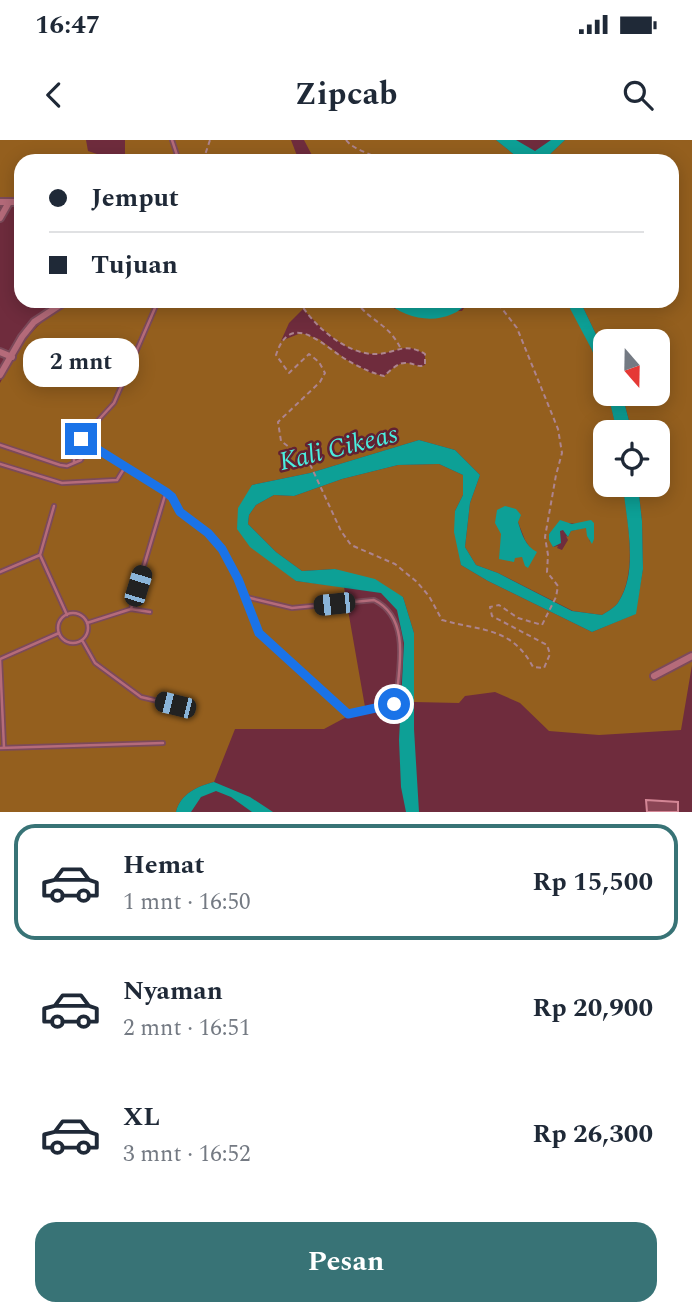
<!DOCTYPE html>
<html lang="id">
<meta charset="utf-8">
<style>
:root{--surface:#fff;--page:#f6f6f7;--text:#1f2937;--muted:#747a83;--line:#e0e1e3;--accent:#387376}
body{margin:0;font-family:Spectral,serif;background:var(--page);color:var(--text);height:100vh;display:flex;flex-direction:column;font-size:26px;white-space:nowrap}
*{box-sizing:border-box;margin:0}
p{font-size:23px;color:var(--muted)}
.icon{flex:none;width:38px;height:38px;fill:none;stroke:currentColor;stroke-width:2;stroke-linecap:round;stroke-linejoin:round}
.map{position:relative;height:672px;overflow:hidden}
.sheet{display:flex;flex-direction:column;background:var(--surface);flex:1}
.sheet>*{flex:none}
.banner{position:absolute;left:14px;top:14px;width:665px;height:154px;border-radius:21px;box-shadow:0 4px 18px #0003;display:grid;align-content:center;height:154px;padding:0 35px;background:var(--surface)}
.needle{width:46px;rotate:160deg}
.fabs{position:absolute;left:593px;top:189px;display:grid;gap:14px}
.fabs a{display:grid;place-items:center;width:77px;height:77px;border-radius:14px;background:var(--surface);box-shadow:0 4px 18px #0003;font-size:35px}
.end{position:absolute;width:32px;height:32px;margin:-16px;border:9px solid #1a73e8;background:#fff;box-shadow:0 0 0 4px #fff}
.from{border-radius:50%}
.bubble{position:absolute;height:49px;border-radius:21px;background:var(--surface);box-shadow:0 4px 18px #0003;font-size:23px;font-weight:700;line-height:49px;text-align:center}
.car{position:absolute;width:21px;height:42px;margin:-21px -10px;border-radius:9px;box-shadow:0 0 5px 2px #0007;background:linear-gradient(#222 24%,#8ab4d8 0 40%,#222 0 76%,#8ab4d8 0 86%,#222 0)}
.banner b{display:flex;align-items:center;gap:24px;height:66px;font-size:26px}
.banner b+b{border-top:2px solid var(--line)}
.banner i{width:18px;height:18px;background:var(--text)}
ul{padding:12px 0 0;list-style:none}
li{display:flex;align-items:center;gap:21px;height:116px;margin:0 14px 10px;padding:0 21px;border:4px solid transparent;border-radius:21px}
li div{flex:1}
li b{display:block;font-size:26px}
li em{font-style:normal;font-weight:700}
li.selected{border-color:var(--accent)}
li>.icon{width:63px;height:63px;stroke-width:1.5}
.button{display:flex;gap:14px;margin-top:auto;padding:14px 35px}
.button a{flex:1;height:80px;border-radius:21px;background:var(--accent);color:#fff;font-size:28px;font-weight:700;line-height:80px;text-align:center}
.status{display:flex;justify-content:space-between;align-items:center;height:49px;padding:0 35px;background:var(--surface);direction:ltr}
.status svg{height:19px;fill:currentColor}
header{display:flex;justify-content:space-between;align-items:center;height:91px;padding:0 35px;background:var(--surface);font-size:32px;font-weight:700}
.map>svg:first-child{display:block}
.green{fill:#945f1e;fill-rule:evenodd}
.water{fill:#0da096}
.building{fill:#8b4555;stroke:#d38695;stroke-width:2}
.lines{fill:none;stroke-linecap:round;stroke-linejoin:round}
.lane-casing{stroke:#7c4a5a;stroke-width:6}
.street-casing{stroke:#7c4a5a;stroke-width:10}
.path{stroke:#ad848e;stroke-width:2;stroke-dasharray:5 3.5;stroke-linecap:butt}
.lane{stroke:#b56b7a;stroke-width:2.5}
.street{stroke:#b56b7a;stroke-width:6}
.route{stroke:#1a73e8;stroke-width:9}
.labels{text-anchor:middle;stroke-width:5;stroke-linejoin:round;paint-order:stroke}
.water-label{font-size:26px;font-style:italic;fill:#4aeddf;stroke:#622132}
</style>
<div class="status"><b>16:47</b><svg viewBox="0 0 49 12"><path d="M0 12V9h3v3zM5 12V6h3v6zM10 12V3h3v9zM15 12V0h3v12zM26 1h20v11H26zM47 4h2v5h-2z"/></svg></div>
<header><svg class="icon" aria-label="back" viewBox="0 0 24 24"><path d="M15 5l-7 7 7 7"/></svg>Zipcab<svg class="icon" aria-label="search" viewBox="0 0 24 24"><circle cx="10" cy="10" r="6"/><path d="M15 15l6 6"/></svg></header>
<div class="map">
<svg width="692" height="672" viewBox="0 0 692 672">
<rect width="100%" height="100%" fill="#6f2c3d"/>
<!-- green -->
<path class="green" d="M0,0H86L88,11L118,21H21V57H0Z
M125,0H291L299,21H125Z
M304,0H496L522,21H315Z
M565,0H692V525L681,590L599,595L549,591L520,563L495,552L465,556L459,563L414,562V493L403,457L335,429L302,431L276,412L248,384L249,375L256,365L274,355L294,356L342,339L398,325L439,324L463,335V355L455,371L461,425L488,441L592,492L635,474L643,429L642,381L638,345H658V292H632L622,254H658V201H606L605,213L580,161H672V21H534L546,18Z
M74,161H386L395,169L462,171L469,161H566C579,183 605,229 606,254L609,256L617,292H606V345H623C627,379 638,431 619,461C616,467 608,471 602,475L573,471L498,433L476,425L465,407L470,363L480,335L455,310L419,300L310,333L252,345L237,388L296,441L344,447L365,567L324,589H235L214,642C198,646 180,654 176,672H0V243C22,204 32,182 74,161ZM303,169C323,190 346,215 377,214C398,213 404,201 425,214V225C416,228 415,223 406,223C398,222 390,231 384,236L371,233L347,220L319,199L301,193L281,201L289,183ZM518,382L525,400L531,409L522,417H515L501,405V394ZM569,383L593,386L590,402L587,387L571,391L568,397L566,396L568,400L562,410L557,408L558,406L553,407L549,394L556,388Z"/>
<!-- water -->
<path class="water" d="M496,0H516L535,11L551,0H565L546,18L522,21Z
M386,161C405,161 419,166 437,168L447,161H469C450,186 408,183 386,161Z
M566,161H580L605,213V246L592,210Z
M608,254H622L632,292H617Z
M419,300L455,310L480,335L470,363L465,407L476,425L498,433L572,471L602,475C608,471 616,467 619,461C639,430 626,380 623,345H638L642,381L643,429L636,474L592,492L488,441L461,425L454,392L455,371L463,355V335L439,324L398,325L342,339L294,356L274,355L256,365L249,375L248,384L276,412L302,431L335,429L375,439L403,457L414,493V589L419,672H406L401,647L399,600L404,503L397,470L381,453L296,441L250,407L237,389L238,368L252,345L310,333Z
M505,366L516,369L521,375L518,382C522,394 525,406 537,412L528,428L525,426L522,417L515,418L514,422L499,419L501,394L495,383L497,370Z
M560,380L572,384L591,380L594,383V399L592,404L587,396L586,388L571,391L568,397L563,390L560,391L561,403L553,407L549,400V394Z
M214,642L250,657L273,672H252L231,657L216,651L201,657L191,672H176C180,654 198,646 214,642Z"/>
<!-- building -->
<path class="building" d="M646,660L678,662V672H647Z"/>
<g class="lines">
<!-- lane casing -->
<g class="lane-casing">
<path id="lane" d="M172,0L179,21
M158,161L114,263L81,299L166,352L172,357L180,371L208,393L221,409L238,438L259,493L348,574L390,566L396,562C399,528 411,478 374,460L292,468L246,457
M0,305L60,325L67,326L81,320L88,306
M74,323V315L81,301
M0,324L62,343L117,340L125,327
M54,366L40,415L67,475
M0,432L40,415
M131,469L166,352
M58 488a15 15 0 1 1 30 0a15 15 0 1 1-30 0Z
M87,483L131,469L150,472
M82,500L95,523L141,557L175,565
M0,608L163,603
M4,608L0,519L59,493"/>
</g>
<!-- street casing -->
<g class="street-casing">
<path id="street" d="M0,62H21
M0,78L8,64
M20,110L21,109
M0,212L12,217
M0,235L22,197L34,182L66,161
M654,536L692,516"/>
</g>
<!-- path -->
<path class="path" d="M346,0C353,9 364,11 375,17L376,21
M203,21L210,0
M299,161C313,186 348,216 378,214C398,212 405,202 425,214V225C417,228 415,223 406,223C398,222 390,231 384,236C371,233 359,227 347,220C325,208 291,168 276,215L289,233L309,214L319,222L325,233L320,242L278,282L281,301L309,322L341,391L351,405L395,424L417,442L429,456L442,480C481,491 512,487 533,527L544,528L550,514L547,505L492,476L490,467L499,465L518,478L542,485L556,457L558,446L547,432L548,415L545,397L556,335L562,313L558,289L517,188L496,161
M356,161C371,183 386,181 400,207"/>
<!-- lane -->
<use href="#lane" class="lane"/>
<!-- street -->
<use href="#street" class="street"/>
</g>
<g class="lines">
<!-- route -->
<path class="route" d="M81,299L166,352L172,357L180,372L208,393L222,409L238,439L259,493L348,574L394,564"/>
</g>
<g class="labels">
<!-- water labels -->
<g class="water-label">
<text transform="translate(338 307) rotate(-14)" y="9">Kali Cikeas</text>
</g>
</g>
</svg>
<div class="fabs">
<a><svg class="needle" viewBox="-14 -14 28 28"><path d="M0-13l5 13h-10z" fill="#e53935"/><path d="M0 13l5-13h-10z" fill="#747a83"/></svg></a>
<a><svg class="icon" aria-label="locate" viewBox="0 0 24 24"><circle cx="12" cy="12" r="6"/><path d="M12 2v4M12 18v4M2 12h4M18 12h4"/></svg></a>
</div>
<i class="end from" style="left:394px;top:564px"></i>
<i class="end" style="left:81px;top:299px"></i>
<div class="bubble" style="left:23px;top:198px;width:116px">2 mnt</div>
<i class="car" style="left:138px;top:446px;rotate:17deg"></i>
<i class="car" style="left:334px;top:464px;rotate:264deg"></i>
<i class="car" style="left:175px;top:565px;rotate:284deg"></i>
<div class="banner">
<b><i class="from"></i>Jemput</b>
<b><i></i>Tujuan</b>
</div>
</div>
<section class="sheet">
<ul>
<li class="selected"><svg class="icon" aria-label="car" viewBox="0 0 24 24"><path d="M5 17H2v-5l4-1 3-4h7l3 4 3 1v5h-3M9 17h6M6 11h13"/><circle cx="7" cy="17" r="2"/><circle cx="17" cy="17" r="2"/></svg><div><b>Hemat</b><p>1 mnt · 16:50</p></div><em>Rp 15,500</em></li>
<li><svg class="icon" aria-label="car" viewBox="0 0 24 24"><path d="M5 17H2v-5l4-1 3-4h7l3 4 3 1v5h-3M9 17h6M6 11h13"/><circle cx="7" cy="17" r="2"/><circle cx="17" cy="17" r="2"/></svg><div><b>Nyaman</b><p>2 mnt · 16:51</p></div><em>Rp 20,900</em></li>
<li><svg class="icon" aria-label="car" viewBox="0 0 24 24"><path d="M5 17H2v-5l4-1 3-4h7l3 4 3 1v5h-3M9 17h6M6 11h13"/><circle cx="7" cy="17" r="2"/><circle cx="17" cy="17" r="2"/></svg><div><b>XL</b><p>3 mnt · 16:52</p></div><em>Rp 26,300</em></li>
</ul>
<div class="button"><a>Pesan</a></div>
</section>
